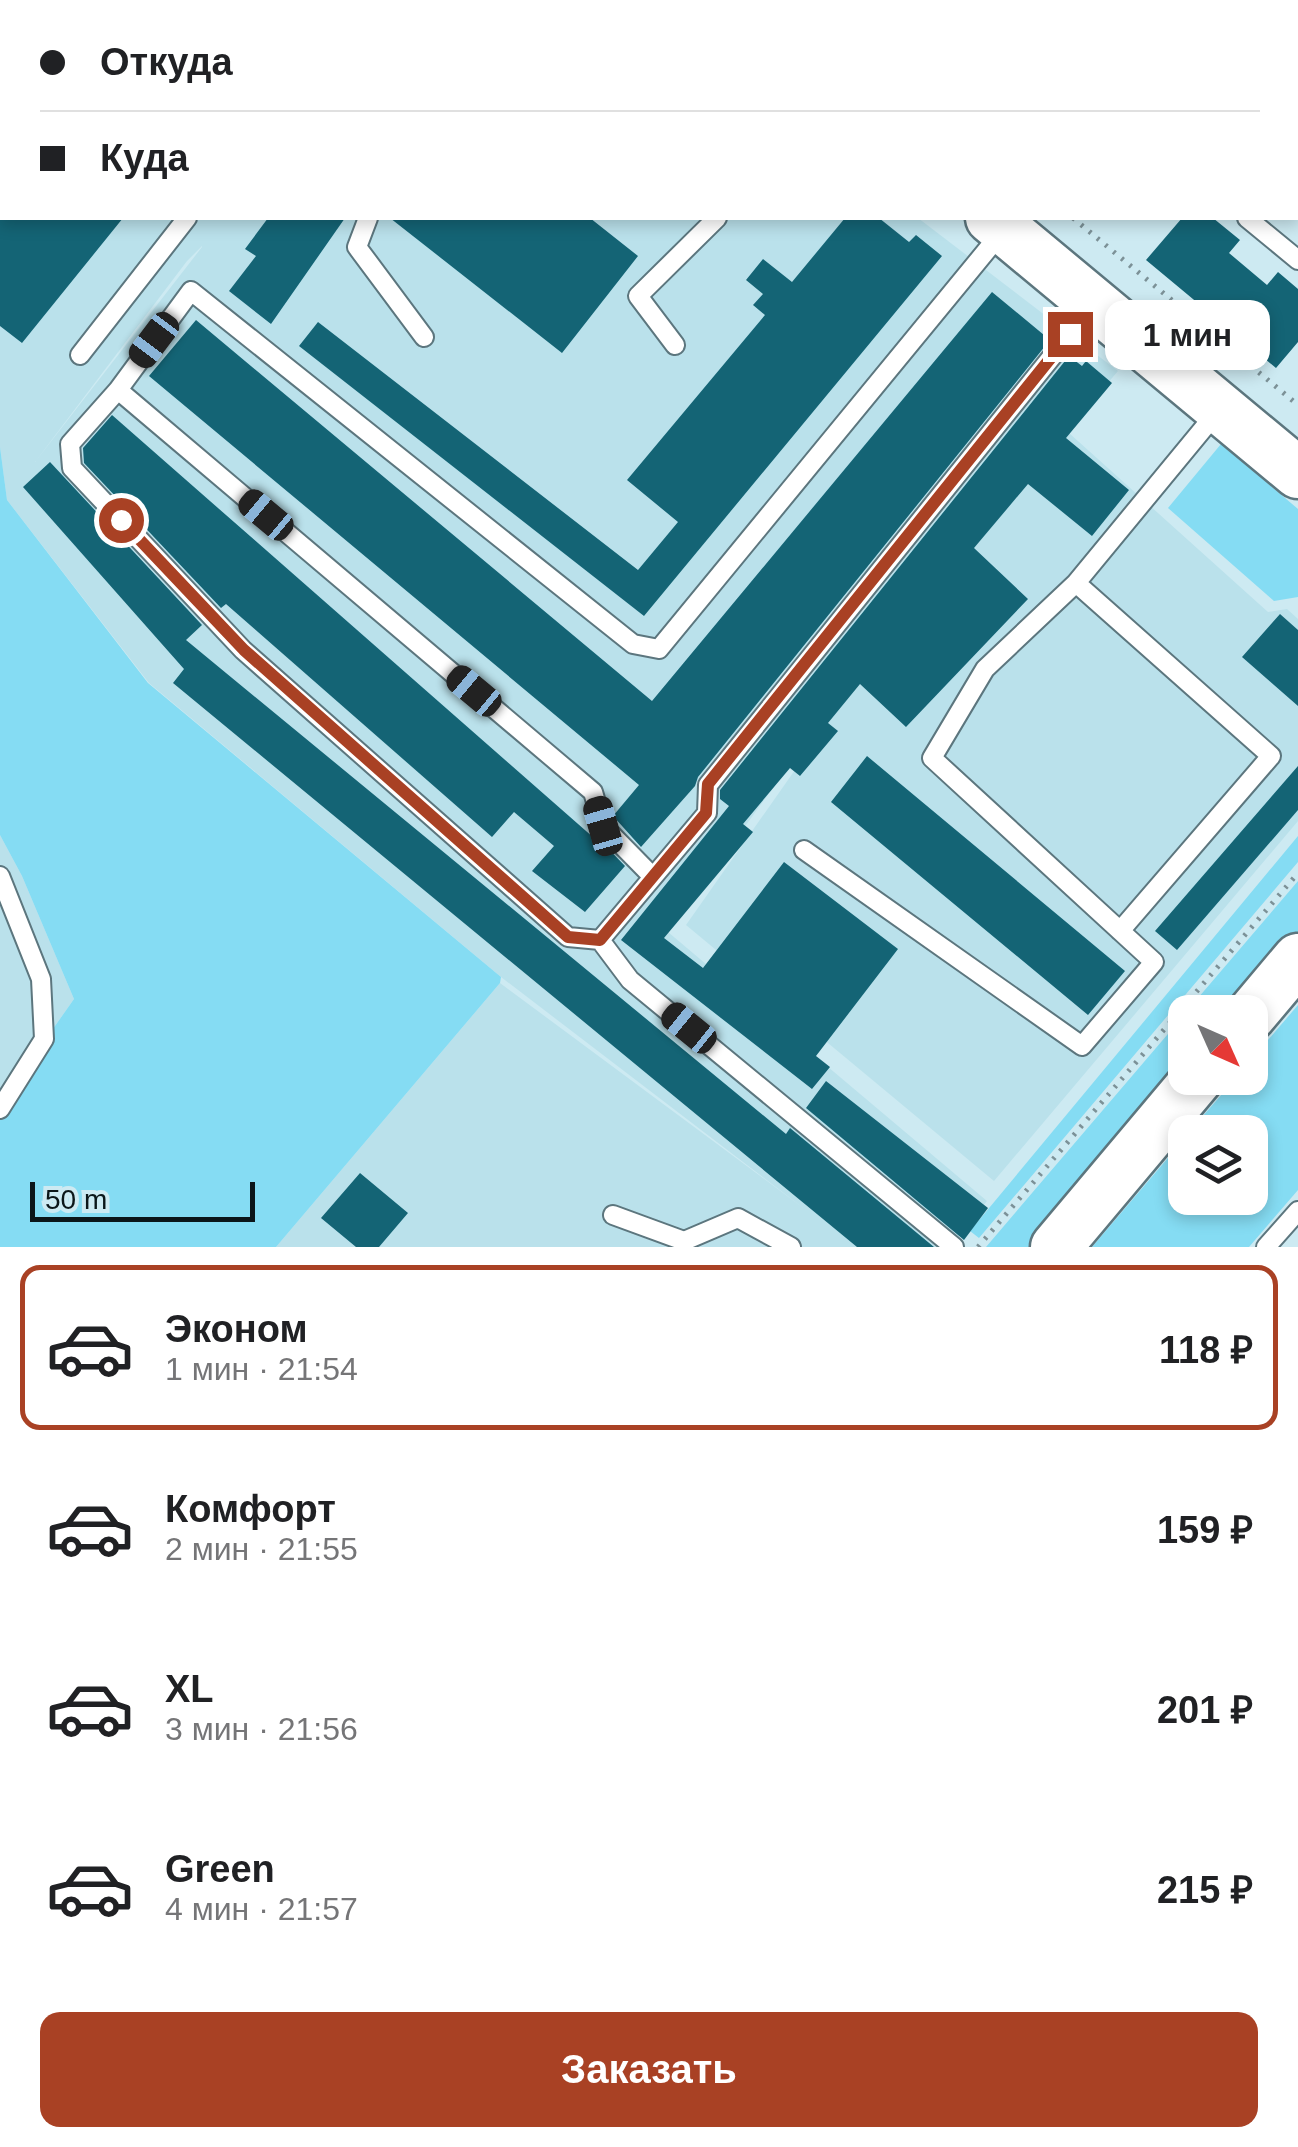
<!DOCTYPE html>
<html lang="ru">
<meta charset="utf-8">
<style>
:root{--surface:#fff;--page:#f2f2f2;--text:#202124;--muted:#757577;--line:#e0e0e0;--accent:#a94124}
body{margin:0;font-family:Arial,sans-serif;background:var(--page);color:var(--text);height:100vh;display:flex;flex-direction:column;font-size:38px;white-space:nowrap}
*{box-sizing:border-box;margin:0}
p{font-size:32px;color:var(--muted)}
.icon{flex:none;width:55px;height:55px;fill:none;stroke:currentColor;stroke-width:2;stroke-linecap:round;stroke-linejoin:round}
.map{position:relative;height:1247px;overflow:hidden}
.panel{display:flex;flex-direction:column;background:var(--surface);flex:1}
.panel>*{flex:none}
.hud{position:absolute;left:0px;top:0px;width:1300px;height:220px;box-shadow:0 5px 15px #0003;display:grid;align-content:center;height:220px;padding:0 40px;background:var(--surface)}
.needle{width:65px;rotate:135deg}
.buttons{position:absolute;left:1168px;top:995px;display:grid;gap:20px}
.buttons a{display:grid;place-items:center;width:100px;height:100px;border-radius:20px;background:var(--surface);box-shadow:0 5px 15px #0003;font-size:50px}
.scale{position:absolute;left:30px;bottom:25px;width:225px;box-sizing:border-box;padding-left:10px;border:5px solid #0b1619;border-top:0;font-size:28px;line-height:35px;white-space:nowrap;color:#0b1619;-webkit-text-stroke:8px #cdeaf2;paint-order:stroke}
.end{position:absolute;width:45px;height:45px;margin:-22px;border:12px solid #a94124;background:#fff;box-shadow:0 0 0 5px #fff}
.from{border-radius:50%}
.bubble{position:absolute;height:70px;border-radius:20px;background:var(--surface);box-shadow:0 5px 15px #0003;font-size:32px;font-weight:800;line-height:70px;text-align:center}
.car{position:absolute;width:30px;height:60px;margin:-30px -15px;border-radius:12px;box-shadow:0 0 8px 2px #0007;background:linear-gradient(#222 24%,#8ab4d8 0 40%,#222 0 76%,#8ab4d8 0 86%,#222 0)}
.hud b{display:flex;align-items:center;gap:35px;height:95px;font-size:38px}
.hud b+b{border-top:2px solid var(--line)}
.hud i{width:25px;height:25px;background:var(--text)}
ul{padding:18px 0 0;list-style:none}
li{display:flex;align-items:center;gap:30px;height:165px;margin:0 20px 15px;padding:0 20px;border:5px solid transparent;border-radius:20px}
li div{flex:1}
li b{display:block;font-size:38px}
li em{font-style:normal;font-weight:800}
li.on{border-color:var(--accent)}
li>.icon{width:90px;height:90px;stroke-width:1.5}
.action{display:flex;gap:20px;margin-top:auto;padding:20px 40px}
.action a{flex:1;height:115px;border-radius:20px;background:var(--accent);color:#fff;font-size:40px;font-weight:800;line-height:115px;text-align:center}
.map>svg:first-child{display:block}
.built{fill:#bae1eb;fill-rule:evenodd}
.green{fill:#85dcf3}
.building{fill:#146475}
.lines{fill:none;stroke-linecap:round;stroke-linejoin:round}
.lane-casing{stroke:#5c767e;stroke-width:22}
.secondary-casing{stroke:#5c767e;stroke-width:55}
.path{stroke:#7c9197;stroke-width:5;stroke-dasharray:2.5 8;stroke-linecap:butt}
.lane{stroke:#fff;stroke-width:18}
.secondary{stroke:#fff;stroke-width:50}
.route{stroke:#a94124;stroke-width:12}
</style>
<div class="map">
<svg width="1298" height="1247" viewBox="0 0 1298 1247">
<rect width="100%" height="100%" fill="#cdeaf2"/>
<!-- built -->
<path class="built" d="M0,0H691L694,2H2V218H918L1118,371L834,704L668,932L987,1201L951,1247H276L500,983L806,1210L501,977L149,683L7,500L0,447ZM202,246V247L35,462L187,261Z
M1069,433L1268,612L1287,609L1298,619V821L994,1181L686,925L854,686Z
M0,835L22,876L74,999L0,1104Z"/>
<!-- green -->
<path class="green" d="M1221,444L1298,509V597L1274,601L1168,508Z
M0,447L7,500L148,683L501,977L500,983L276,1247H0V1104L74,999L22,876L0,835Z
M1298,836V862L979,1238L970,1231Z
M1298,881V933L1231,1012H1186Z
M1298,1005V1190L1249,1247H1092L1185,1138V1198H1250V1132H1189L1236,1078H1250V1061Z
M1185,1014V1068L1035,1247H986Z"/>
<!-- building -->
<path class="building" d="M0,218H123L22,343L0,326Z
M268,218H345L271,324L229,291L256,256L245,249Z
M390,218H590L638,256L562,353Z
M845,218H879L909,242L916,235L942,256L644,616L299,346L318,322L638,570L678,522L627,480L765,315L753,305L763,294L746,280L763,259L792,282Z
M1182,218H1213L1240,240L1229,253L1267,285L1278,272L1298,289V342L1276,368L1146,260Z
M992,292L1050,340L698,777L695,786L641,847L613,816L639,785L149,376L196,320L652,701Z
M1069,356L1082,366L1086,361L1112,383L1066,438L1129,490L1092,536L1028,484L974,548L1028,599L906,727L860,684L828,723L838,731L800,776L790,768L743,824L753,832L664,938L703,968L784,862L898,949L816,1056L830,1067L812,1089L621,940L729,806L720,799V790Z
M112,415L594,838L596,836L625,866L585,912L532,871L554,846L514,812L492,837L226,604L221,608L84,463L83,448Z
M50,462L202,625L186,640L786,1134L790,1128L934,1247H857L173,683L184,669L23,487Z
M1280,614L1298,630V706L1242,657Z
M867,756L1125,971L1088,1015L831,802Z
M1298,766V810L1177,950L1155,931Z
M826,1081L988,1208L964,1240L806,1108Z
M360,1173L408,1213L379,1247H356L321,1218Z"/>
<g class="lines">
<!-- lane casing -->
<g class="lane-casing">
<path id="lane" d="M112,0L118,2
M345,0L347,2
M989,0L992,2
M1267,0L1269,2
M155,2L158,0
M633,2L635,0
M803,2L806,0
M1298,28V29
M368,218L357,247L424,337
M1247,218L1298,260
M675,345L638,296L717,218
M80,355L187,218
M118,390L70,444L72,468L243,650L568,937L600,940
M1076,583L1271,756L1120,931
M804,850L1082,1046L1154,962L932,758L985,669L1076,583L1217,412
M0,876L41,979L44,1039L0,1109
M653,877L603,826L593,792L118,390L191,291L633,644L659,649L1001,233
M613,1215L684,1241L738,1218L791,1247
M954,1247L630,980L600,940L707,813L708,785L1091,308
M1266,1247L1298,1211"/>
</g>
<!-- secondary casing -->
<g class="secondary-casing">
<path id="secondary" d="M729,0L732,2
M991,218L1298,473
M1250,1016L1298,959
M1056,1247L1198,1078"/>
</g>
<!-- path -->
<path class="path" d="M1073,218L1298,405
M978,1247L1298,873"/>
<!-- lane -->
<use href="#lane" class="lane"/>
<!-- secondary -->
<use href="#secondary" class="secondary"/>
</g>
<g class="lines">
<!-- route -->
<path class="route" d="M121,520L244,650L568,937L600,940L706,813L708,784L1070,334"/>
</g>
</svg>
<div class="buttons">
<a><svg class="needle" viewBox="-14 -14 28 28"><path d="M0-13l5 13h-10z" fill="#e53935"/><path d="M0 13l5-13h-10z" fill="#757577"/></svg></a>
<a><svg class="icon" aria-label="layers" viewBox="0 0 24 24"><path d="M12 4l9 5-9 5-9-5zM3 14l9 5 9-5"/></svg></a>
</div>
<div class="scale">50 m</div>
<i class="end from" style="left:121px;top:520px"></i>
<i class="end" style="left:1070px;top:334px"></i>
<div class="bubble" style="left:1105px;top:300px;width:165px">1 мин</div>
<i class="car" style="left:154px;top:340px;rotate:217deg"></i>
<i class="car" style="left:266px;top:515px;rotate:310deg"></i>
<i class="car" style="left:474px;top:691px;rotate:310deg"></i>
<i class="car" style="left:603px;top:826px;rotate:344deg"></i>
<i class="car" style="left:689px;top:1028px;rotate:309deg"></i>
<div class="hud">
<b><i class="from"></i>Откуда</b>
<b><i></i>Куда</b>
</div>
</div>
<section class="panel">
<ul>
<li class="on"><svg class="icon" aria-label="car" viewBox="0 0 24 24"><path d="M5 17H2v-5l4-1 3-4h7l3 4 3 1v5h-3M9 17h6M6 11h13"/><circle cx="7" cy="17" r="2"/><circle cx="17" cy="17" r="2"/></svg><div><b>Эконом</b><p>1 мин · 21:54</p></div><em>118 ₽</em></li>
<li><svg class="icon" aria-label="car" viewBox="0 0 24 24"><path d="M5 17H2v-5l4-1 3-4h7l3 4 3 1v5h-3M9 17h6M6 11h13"/><circle cx="7" cy="17" r="2"/><circle cx="17" cy="17" r="2"/></svg><div><b>Комфорт</b><p>2 мин · 21:55</p></div><em>159 ₽</em></li>
<li><svg class="icon" aria-label="car" viewBox="0 0 24 24"><path d="M5 17H2v-5l4-1 3-4h7l3 4 3 1v5h-3M9 17h6M6 11h13"/><circle cx="7" cy="17" r="2"/><circle cx="17" cy="17" r="2"/></svg><div><b>XL</b><p>3 мин · 21:56</p></div><em>201 ₽</em></li>
<li><svg class="icon" aria-label="car" viewBox="0 0 24 24"><path d="M5 17H2v-5l4-1 3-4h7l3 4 3 1v5h-3M9 17h6M6 11h13"/><circle cx="7" cy="17" r="2"/><circle cx="17" cy="17" r="2"/></svg><div><b>Green</b><p>4 мин · 21:57</p></div><em>215 ₽</em></li>
</ul>
<div class="action"><a>Заказать</a></div>
</section>
